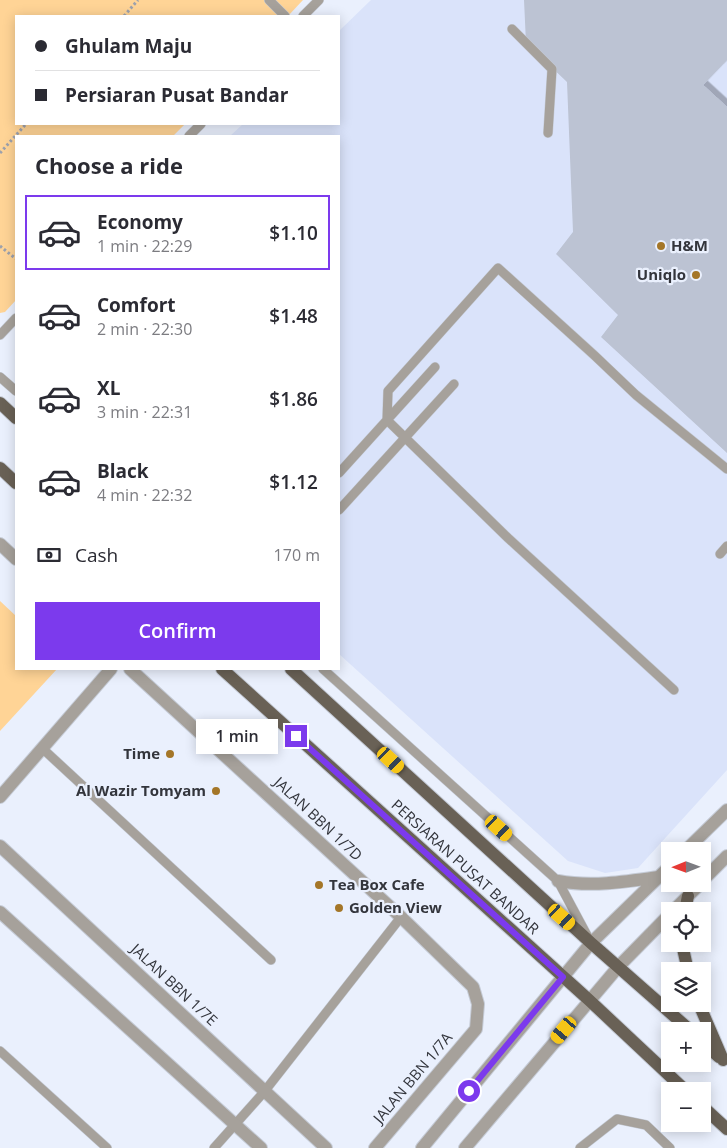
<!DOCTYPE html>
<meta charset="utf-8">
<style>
:root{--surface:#fff;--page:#f2f2f3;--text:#2b2b33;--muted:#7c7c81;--line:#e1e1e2;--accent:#7c3aed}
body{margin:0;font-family:"Open Sans",sans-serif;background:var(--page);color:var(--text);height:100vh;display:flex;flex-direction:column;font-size:19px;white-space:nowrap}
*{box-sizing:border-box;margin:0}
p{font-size:16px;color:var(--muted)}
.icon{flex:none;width:28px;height:28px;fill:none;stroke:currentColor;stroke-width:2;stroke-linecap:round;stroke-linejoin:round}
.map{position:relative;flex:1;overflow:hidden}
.panel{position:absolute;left:15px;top:135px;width:325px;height:535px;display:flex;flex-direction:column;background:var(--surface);border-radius:0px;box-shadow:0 2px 12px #0003}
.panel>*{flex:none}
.hud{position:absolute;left:15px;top:15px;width:325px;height:110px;border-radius:0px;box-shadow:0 2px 12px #0003;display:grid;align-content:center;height:110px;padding:0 20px;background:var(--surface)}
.needle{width:32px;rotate:269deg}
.tools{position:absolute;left:661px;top:842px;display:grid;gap:10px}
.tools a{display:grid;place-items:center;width:50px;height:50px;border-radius:0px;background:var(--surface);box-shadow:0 2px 12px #0003;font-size:25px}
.end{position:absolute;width:22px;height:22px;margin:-11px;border:6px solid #7c3aed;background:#fff;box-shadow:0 0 0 2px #fff}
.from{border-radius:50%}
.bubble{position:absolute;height:35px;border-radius:0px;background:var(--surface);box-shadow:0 2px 12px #0003;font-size:16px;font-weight:600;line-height:35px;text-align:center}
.car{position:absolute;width:15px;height:30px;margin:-15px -8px;border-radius:6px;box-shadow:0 0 4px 1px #0007;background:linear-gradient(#f5c518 24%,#345 0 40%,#f5c518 0 76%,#345 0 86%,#f5c518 0)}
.hud b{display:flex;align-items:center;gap:18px;height:48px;font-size:19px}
.hud b+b{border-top:1px solid var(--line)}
.hud i{width:12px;height:12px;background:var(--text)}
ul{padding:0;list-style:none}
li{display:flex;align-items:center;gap:15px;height:75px;margin:0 10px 8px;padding:0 10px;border:2px solid transparent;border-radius:0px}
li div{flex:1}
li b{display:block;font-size:19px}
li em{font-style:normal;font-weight:600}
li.on{border-color:var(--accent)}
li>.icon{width:45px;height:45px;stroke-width:1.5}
h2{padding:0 20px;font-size:22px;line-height:60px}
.pay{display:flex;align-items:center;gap:12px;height:55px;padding:0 20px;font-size:19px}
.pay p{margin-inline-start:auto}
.primary-button{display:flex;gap:10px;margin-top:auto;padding:10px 20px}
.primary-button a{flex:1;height:58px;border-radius:0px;background:var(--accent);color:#fff;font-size:20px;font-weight:600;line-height:58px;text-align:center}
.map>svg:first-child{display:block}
.built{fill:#dae3fa}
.green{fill:#ffd496}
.building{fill:#bcc3d3;filter:url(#shadow)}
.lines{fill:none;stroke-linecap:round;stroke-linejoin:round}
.service-casing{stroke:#c5cbd6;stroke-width:10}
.minor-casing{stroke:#c5cbd6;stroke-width:14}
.primary-casing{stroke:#c5cbd6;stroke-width:14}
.path{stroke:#9da1ac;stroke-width:3;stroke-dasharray:2.5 2.5;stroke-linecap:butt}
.service{stroke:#a6a19b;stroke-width:9}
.minor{stroke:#a6a19b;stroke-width:12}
.primary{stroke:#696156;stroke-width:12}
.route{stroke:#7c3aed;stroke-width:6}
.poi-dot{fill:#a47628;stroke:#eaf0fd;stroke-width:2}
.labels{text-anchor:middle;stroke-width:4.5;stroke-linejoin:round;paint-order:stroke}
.poi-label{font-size:15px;font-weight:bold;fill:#33353c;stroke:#eaf0fd;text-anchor:start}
.street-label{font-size:15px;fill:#33353c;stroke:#eaf0fd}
</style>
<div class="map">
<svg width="727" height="1148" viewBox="0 0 727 1148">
<defs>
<filter id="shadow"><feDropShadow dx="4.5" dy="-4.5" stdDeviation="0" flood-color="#0004"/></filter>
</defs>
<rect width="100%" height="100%" fill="#eaf0fd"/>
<!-- built -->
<path class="built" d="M371,0H727V770L638,868L605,873L568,861L339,654V136H230L243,124H339V31Z"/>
<!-- green -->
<path class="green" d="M0,0H303L288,16H16V124H185L173,136H16V300L5,312L0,313Z
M0,601L16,616V669H57L0,731Z"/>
<!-- building -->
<path class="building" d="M524,0H727V60L703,85L727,107V453L601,337L618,315L556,254L573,232L567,82L526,43Z"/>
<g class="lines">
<!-- service casing -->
<g class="service-casing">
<path id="service" d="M269,0L285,16
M303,16L319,0
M512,29L552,69L548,133
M189,136L201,124
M0,335L16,318
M0,377L16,391
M339,473L435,367
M339,510L454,384
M720,554L727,546
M323,669L558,881L588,937
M674,690L508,538L387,420L388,391L498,268L594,355L636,395L727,469
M43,749L271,960
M0,1051L107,1148
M214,1148L264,1092L401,917
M580,1148L617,1119L646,1125L670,1148"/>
</g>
<!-- minor casing -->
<g class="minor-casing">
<path id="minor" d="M0,544L16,559
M130,669L401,917L473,987L478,1004L476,1029L375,1148
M0,797L111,669
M0,846L326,1148
M685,851L727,810
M558,881C591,887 624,882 658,877
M702,881L727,856
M673,911L700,884
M0,912L261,1148
M422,1148L591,943L670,866
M465,1148L619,966L670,914"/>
</g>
<!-- primary casing -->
<g class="primary-casing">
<path id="primary" d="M0,403L16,418
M0,468L16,483
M222,669L589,1000L686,1091
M291,669L591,943L691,1031
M685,911L688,896
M682,944L688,971
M699,1004L723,1060
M702,1042L719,1057
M702,1106L727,1129"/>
</g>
<!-- path -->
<path class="path" d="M124,16L138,0
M0,153L26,124
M0,246L16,259"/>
<!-- service -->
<use href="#service" class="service"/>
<!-- minor -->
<use href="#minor" class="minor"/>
<!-- primary -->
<use href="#primary" class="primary"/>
</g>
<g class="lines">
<!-- route -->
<path class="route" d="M296,736L563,977L469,1091"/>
</g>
<!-- markers -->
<g class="poi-dot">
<circle cx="661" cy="246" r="5"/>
<circle cx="696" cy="275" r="5"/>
<circle cx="170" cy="754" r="5"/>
<circle cx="216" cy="791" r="5"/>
<circle cx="319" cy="885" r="5"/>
<circle cx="339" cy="908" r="5"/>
</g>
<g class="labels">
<!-- poi labels -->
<g class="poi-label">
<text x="671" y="251">H&amp;M</text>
<text x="686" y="280" text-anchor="end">Uniqlo</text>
<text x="160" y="759" text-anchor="end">Time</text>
<text x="206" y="796" text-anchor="end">Al Wazir Tomyam</text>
<text x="329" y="890">Tea Box Cafe</text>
<text x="349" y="913">Golden View</text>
</g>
<!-- street labels -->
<g class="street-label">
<text transform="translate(318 819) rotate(43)" y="5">JALAN BBN 1/7D</text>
<text transform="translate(465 867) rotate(42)" y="5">PERSIARAN PUSAT BANDAR</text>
<text transform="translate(174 985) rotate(43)" y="5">JALAN BBN 1/7E</text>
<text transform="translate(413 1078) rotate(-50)" y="5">JALAN BBN 1/7A</text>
</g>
</g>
</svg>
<div class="tools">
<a><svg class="needle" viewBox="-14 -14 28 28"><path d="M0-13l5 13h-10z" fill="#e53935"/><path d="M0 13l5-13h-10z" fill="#7c7c81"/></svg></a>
<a><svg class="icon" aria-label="locate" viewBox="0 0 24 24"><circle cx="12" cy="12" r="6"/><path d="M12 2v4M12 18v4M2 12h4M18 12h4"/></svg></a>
<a><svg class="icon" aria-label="layers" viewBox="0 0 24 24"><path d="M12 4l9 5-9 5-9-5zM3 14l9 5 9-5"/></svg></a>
<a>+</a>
<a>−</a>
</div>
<i class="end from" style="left:469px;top:1091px"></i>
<i class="end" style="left:296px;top:736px"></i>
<div class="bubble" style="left:196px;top:719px;width:82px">1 min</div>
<i class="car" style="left:391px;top:760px;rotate:133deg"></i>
<i class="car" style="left:499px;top:828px;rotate:132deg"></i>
<i class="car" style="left:562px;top:917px;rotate:132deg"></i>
<i class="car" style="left:564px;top:1030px;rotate:220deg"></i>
<div class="hud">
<b><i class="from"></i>Ghulam Maju</b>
<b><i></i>Persiaran Pusat Bandar</b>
</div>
<section class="panel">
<h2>Choose a ride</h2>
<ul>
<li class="on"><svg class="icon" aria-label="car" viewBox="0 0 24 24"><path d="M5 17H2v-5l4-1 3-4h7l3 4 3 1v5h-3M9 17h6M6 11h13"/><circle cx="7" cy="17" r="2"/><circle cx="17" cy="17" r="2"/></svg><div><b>Economy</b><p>1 min · 22:29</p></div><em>$1.10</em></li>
<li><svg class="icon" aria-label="car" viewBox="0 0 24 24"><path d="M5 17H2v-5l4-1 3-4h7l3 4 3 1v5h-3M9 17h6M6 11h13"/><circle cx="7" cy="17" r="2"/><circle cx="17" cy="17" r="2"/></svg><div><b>Comfort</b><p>2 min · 22:30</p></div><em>$1.48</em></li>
<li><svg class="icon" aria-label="car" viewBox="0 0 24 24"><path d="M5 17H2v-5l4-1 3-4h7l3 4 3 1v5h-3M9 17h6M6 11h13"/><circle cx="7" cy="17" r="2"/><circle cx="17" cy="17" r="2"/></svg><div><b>XL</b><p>3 min · 22:31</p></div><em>$1.86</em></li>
<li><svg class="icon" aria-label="car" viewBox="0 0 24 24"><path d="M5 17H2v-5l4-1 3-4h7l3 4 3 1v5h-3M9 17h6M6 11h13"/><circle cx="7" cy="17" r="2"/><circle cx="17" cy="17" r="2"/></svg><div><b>Black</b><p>4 min · 22:32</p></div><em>$1.12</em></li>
</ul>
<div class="pay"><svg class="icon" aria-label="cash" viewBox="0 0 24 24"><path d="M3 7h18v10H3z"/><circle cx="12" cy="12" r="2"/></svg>Cash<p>170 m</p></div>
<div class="primary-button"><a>Confirm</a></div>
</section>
</div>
